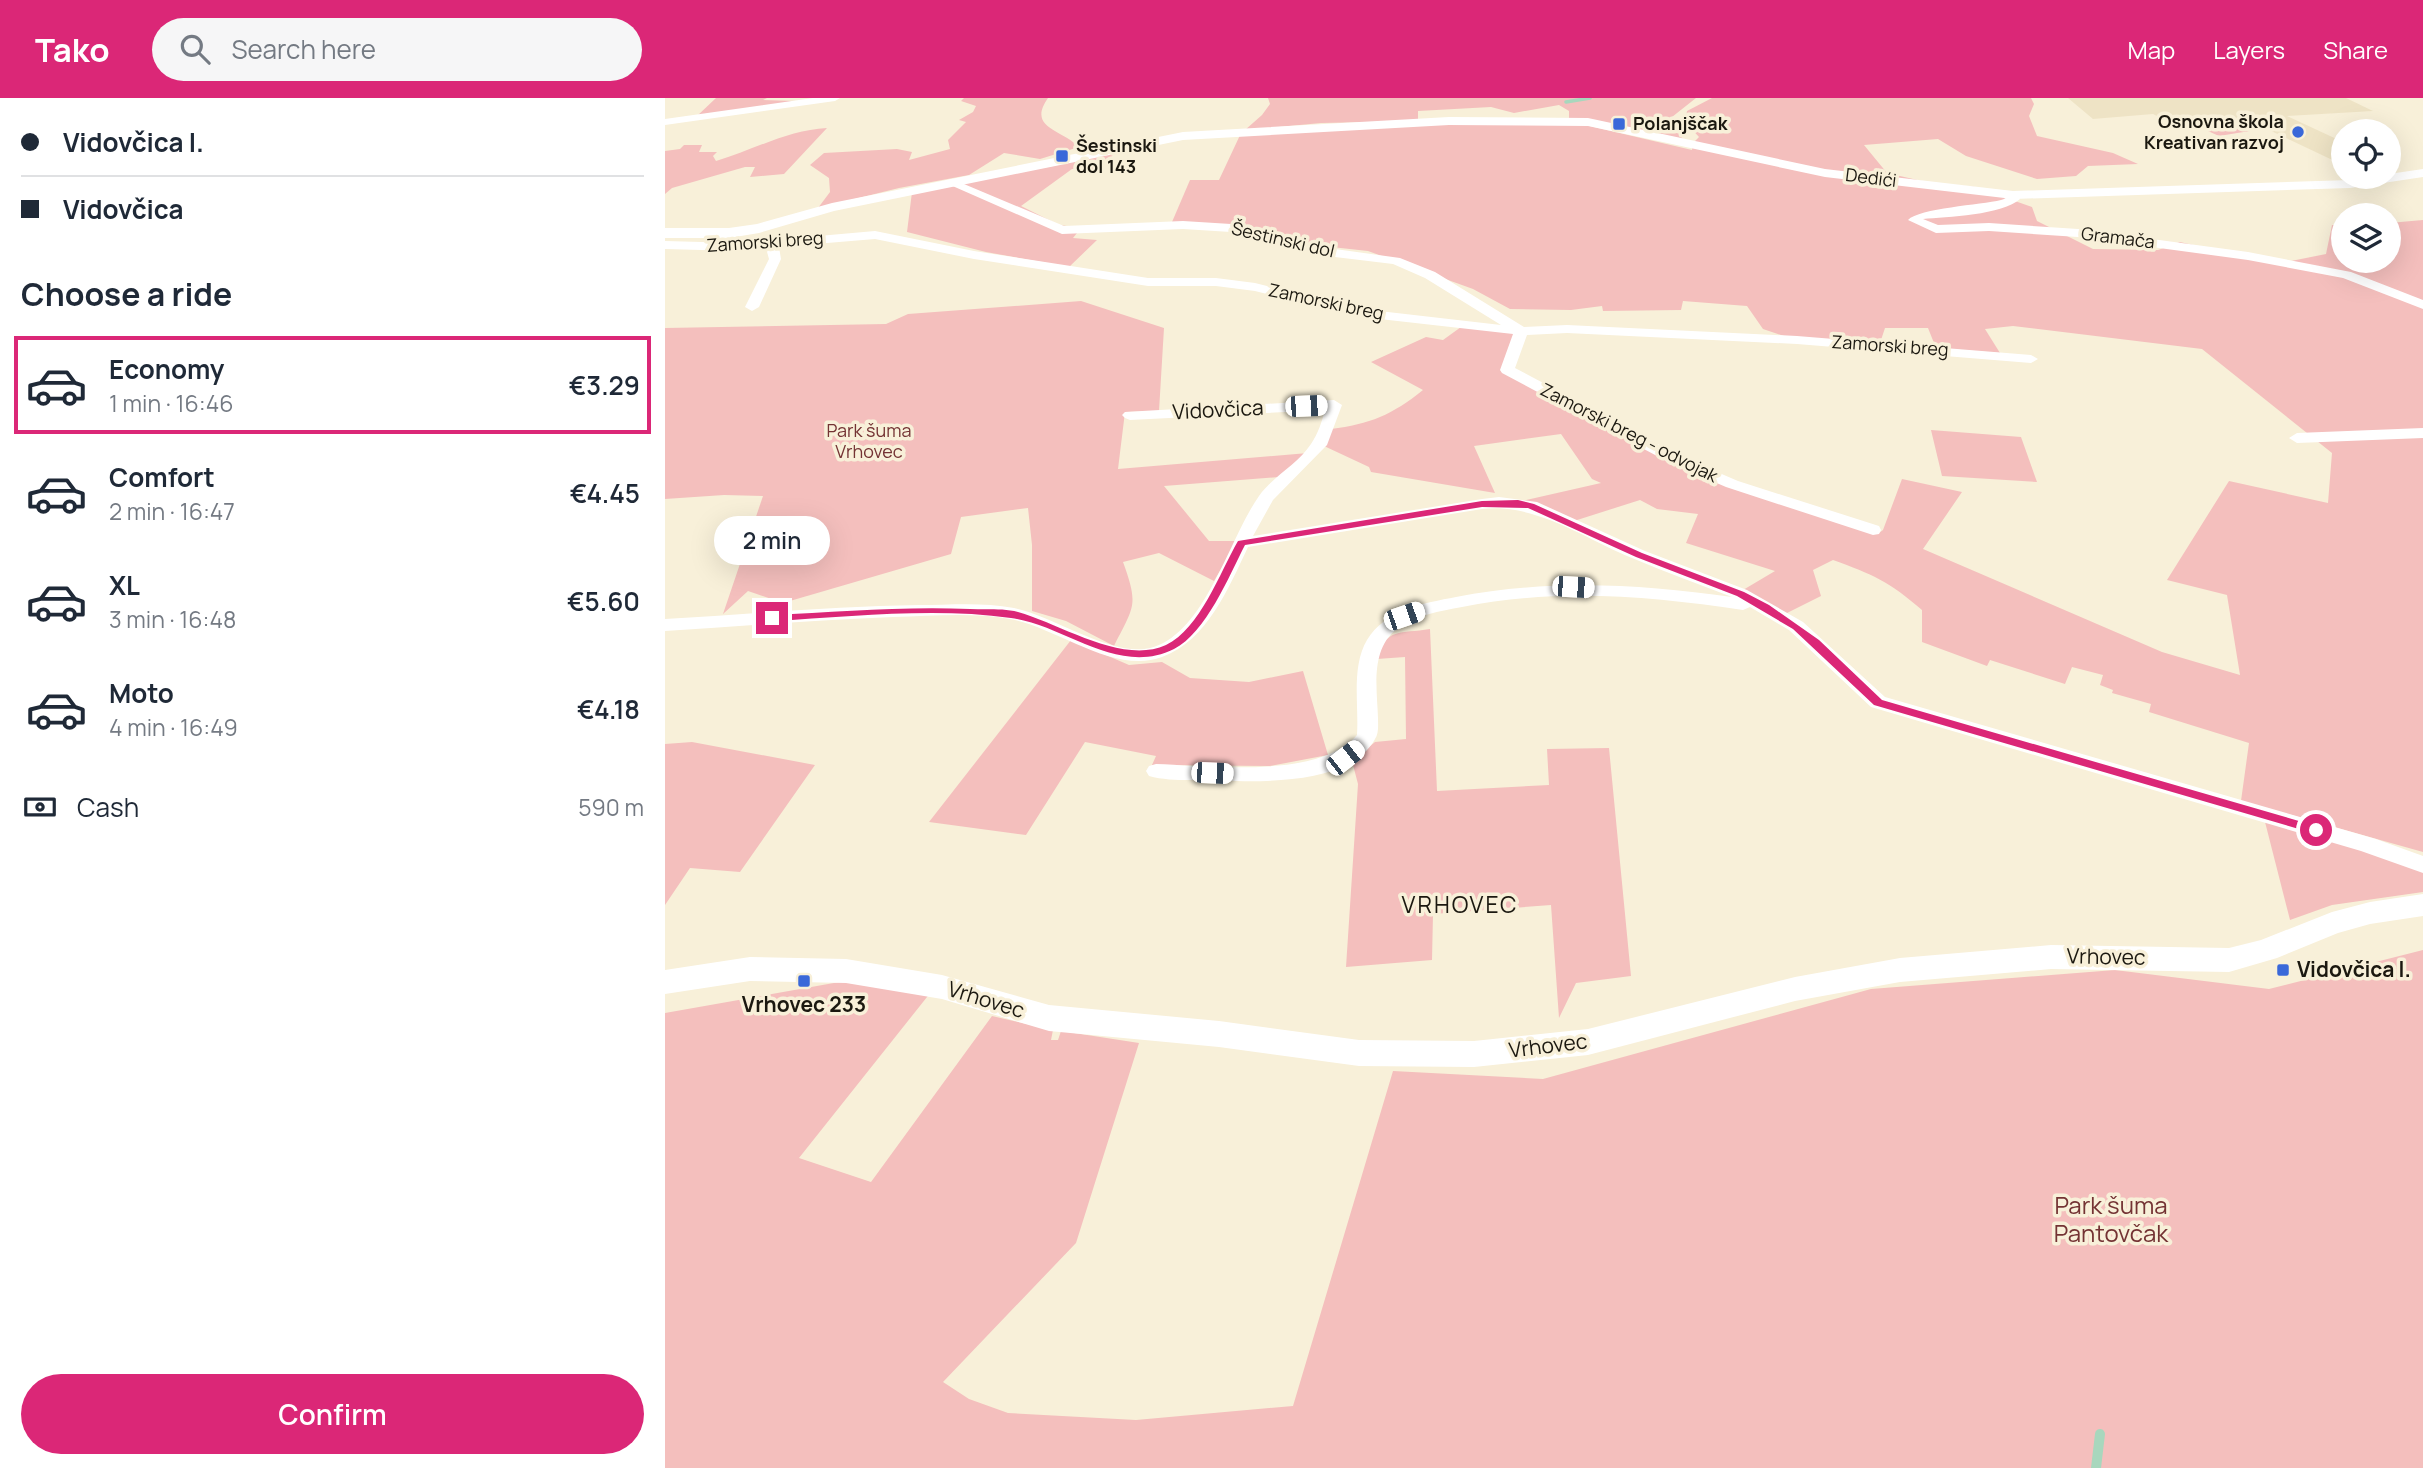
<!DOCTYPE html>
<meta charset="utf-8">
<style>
:root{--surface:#fff;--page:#f6f6f7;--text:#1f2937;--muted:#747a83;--line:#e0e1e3;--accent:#db2777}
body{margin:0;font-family:Manrope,sans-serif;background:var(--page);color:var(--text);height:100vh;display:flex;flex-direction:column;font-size:26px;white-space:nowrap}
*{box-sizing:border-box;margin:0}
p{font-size:23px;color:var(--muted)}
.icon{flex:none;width:38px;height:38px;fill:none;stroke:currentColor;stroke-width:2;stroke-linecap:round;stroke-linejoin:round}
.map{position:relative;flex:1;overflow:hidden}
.side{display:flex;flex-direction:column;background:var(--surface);width:665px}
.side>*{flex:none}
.banner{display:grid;align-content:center;height:154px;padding:0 21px;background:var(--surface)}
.fabs{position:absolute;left:1666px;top:21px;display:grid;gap:14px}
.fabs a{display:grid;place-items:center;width:70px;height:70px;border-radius:50%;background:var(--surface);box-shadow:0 7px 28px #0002;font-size:35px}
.end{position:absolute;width:32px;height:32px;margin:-16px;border:9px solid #db2777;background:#fff;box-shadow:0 0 0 4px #fff}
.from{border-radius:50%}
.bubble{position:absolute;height:49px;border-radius:24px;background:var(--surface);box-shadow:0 7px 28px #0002;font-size:23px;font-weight:600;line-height:49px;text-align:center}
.car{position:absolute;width:21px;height:42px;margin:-21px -10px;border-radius:9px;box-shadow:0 0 5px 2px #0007;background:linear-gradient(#fff 24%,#345 0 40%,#fff 0 76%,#345 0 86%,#fff 0)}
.banner b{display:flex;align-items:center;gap:24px;height:66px;font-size:26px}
.banner b+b{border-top:2px solid var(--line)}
.banner i{width:18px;height:18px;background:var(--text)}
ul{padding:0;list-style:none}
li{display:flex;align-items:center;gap:21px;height:98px;margin:0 14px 10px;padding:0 7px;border:4px solid transparent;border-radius:0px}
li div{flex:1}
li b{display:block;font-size:26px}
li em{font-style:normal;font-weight:600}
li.on{border-color:var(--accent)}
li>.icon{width:63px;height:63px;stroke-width:1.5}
h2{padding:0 21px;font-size:32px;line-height:84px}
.pay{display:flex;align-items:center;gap:18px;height:77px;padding:0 21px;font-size:26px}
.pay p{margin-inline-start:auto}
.action{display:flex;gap:14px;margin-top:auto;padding:14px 21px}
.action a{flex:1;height:80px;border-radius:42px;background:var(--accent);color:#fff;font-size:28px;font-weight:600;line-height:80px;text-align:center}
header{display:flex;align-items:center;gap:42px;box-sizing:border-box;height:98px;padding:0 35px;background:var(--accent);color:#fff}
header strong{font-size:33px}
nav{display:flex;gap:38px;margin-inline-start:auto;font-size:24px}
.search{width:490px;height:63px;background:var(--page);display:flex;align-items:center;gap:18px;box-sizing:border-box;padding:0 24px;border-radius:38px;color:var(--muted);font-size:26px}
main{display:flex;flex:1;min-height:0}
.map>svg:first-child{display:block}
.built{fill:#eee3c5}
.green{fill:#f4bfbd}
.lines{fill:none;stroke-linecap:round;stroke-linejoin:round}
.stream-far1{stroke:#a8d7bd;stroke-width:3.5}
.stream{stroke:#a8d7bd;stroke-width:10}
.minor{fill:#fff;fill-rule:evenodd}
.tertiary{fill:#fff;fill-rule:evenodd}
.route{fill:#db2777}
.poi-dot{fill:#3a68d9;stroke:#f8f0d9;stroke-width:2.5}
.labels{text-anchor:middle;stroke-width:7;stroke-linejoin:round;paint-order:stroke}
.far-poi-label{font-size:18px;font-weight:bold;fill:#1b1810;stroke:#f8f0d9;text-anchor:start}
.far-street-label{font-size:18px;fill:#1b1810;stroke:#f8f0d9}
.far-park-label{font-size:18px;fill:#743334;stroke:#f8f0d9}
.street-label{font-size:21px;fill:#1b1810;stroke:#f8f0d9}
.poi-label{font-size:21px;font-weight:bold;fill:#1b1810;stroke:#f8f0d9;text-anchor:start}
.neighbourhood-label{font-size:23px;letter-spacing:2px;fill:#1b1810;stroke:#f8f0d9}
.near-park-label{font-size:24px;fill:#743334;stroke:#f8f0d9}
</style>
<header>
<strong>Tako</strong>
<div class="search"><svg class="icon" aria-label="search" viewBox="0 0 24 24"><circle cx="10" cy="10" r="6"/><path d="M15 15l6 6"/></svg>Search here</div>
<nav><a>Map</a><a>Layers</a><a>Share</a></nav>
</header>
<main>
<section class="side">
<div class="banner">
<b><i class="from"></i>Vidovčica I.</b>
<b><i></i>Vidovčica</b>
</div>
<h2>Choose a ride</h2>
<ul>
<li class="on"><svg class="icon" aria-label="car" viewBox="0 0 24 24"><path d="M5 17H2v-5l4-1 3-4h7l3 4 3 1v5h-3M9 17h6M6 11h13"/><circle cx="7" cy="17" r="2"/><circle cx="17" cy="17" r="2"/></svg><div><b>Economy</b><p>1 min · 16:46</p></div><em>€3.29</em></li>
<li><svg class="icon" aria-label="car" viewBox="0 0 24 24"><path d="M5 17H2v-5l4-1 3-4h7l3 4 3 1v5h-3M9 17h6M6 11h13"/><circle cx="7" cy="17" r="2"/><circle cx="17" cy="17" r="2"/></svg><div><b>Comfort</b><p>2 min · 16:47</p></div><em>€4.45</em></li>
<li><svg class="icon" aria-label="car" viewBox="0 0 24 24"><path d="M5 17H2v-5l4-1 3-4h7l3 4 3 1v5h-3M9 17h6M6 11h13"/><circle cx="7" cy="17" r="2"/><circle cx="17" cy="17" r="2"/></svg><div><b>XL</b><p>3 min · 16:48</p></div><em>€5.60</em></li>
<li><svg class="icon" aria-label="car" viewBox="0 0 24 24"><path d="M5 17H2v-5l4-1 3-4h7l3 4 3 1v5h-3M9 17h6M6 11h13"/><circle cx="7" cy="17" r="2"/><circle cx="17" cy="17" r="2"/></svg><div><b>Moto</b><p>4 min · 16:49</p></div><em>€4.18</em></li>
</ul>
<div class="pay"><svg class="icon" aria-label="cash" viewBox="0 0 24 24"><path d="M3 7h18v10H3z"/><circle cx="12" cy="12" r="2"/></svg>Cash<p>590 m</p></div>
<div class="action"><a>Confirm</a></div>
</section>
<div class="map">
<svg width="1758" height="1370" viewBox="0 0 1758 1370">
<rect width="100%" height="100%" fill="#f8f0d9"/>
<!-- built -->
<path class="built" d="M1403,0H1681L1708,13L1622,18L1678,44V67L1579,20L1505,25L1488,16L1428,21Z"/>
<!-- green -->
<path class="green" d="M51,0H102L98,2L131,3L32,18Z
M299,0H383C362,30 396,31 414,49L375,61L339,55L304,77L234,90L153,110L165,94L164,80L145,67L159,55L232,51L247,54L244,62L285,51L283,42L301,24L294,22L308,14L311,8L296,3Z
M603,0H1031L1007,19L1018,42L904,20V13L894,7L849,15L826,9L753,13V23L656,25L580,32L597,17L605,6Z
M1047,0H1366L1369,6L1364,18L1372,38L1448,55L1473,66L1423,68L1411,78L1372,81L1301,58L1273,41L1199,47L1222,75L1261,84L1310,89L1367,109L1372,123L1428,151L1493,152L1515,144L1611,166L1661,156L1667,127H1678V163H1724V125L1758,122V754L1576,703L1584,645L1484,614L1486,606L1447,595L1448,592L1435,587L1438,577L1407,569L1400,586L1325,562L1322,568L1257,544V512C1225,484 1207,476 1168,462L1148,472L1156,498L1120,516L1078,492L1110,473L1021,445L1033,416L992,411L975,402L909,423L857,403L936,385L927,381L896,336L809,348L830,395L706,374L704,369L659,348L666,331C705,326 727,317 758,292L706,264L761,239L778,242L796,229L850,235L836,272L1016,368L1214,435L1218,432L1237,381L1297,394L1258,451L1497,554L1575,577L1562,497L1502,482L1564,383L1663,405L1667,355L1537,251L1348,228L1320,231L1335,255L1271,250L1263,230H1220L1215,245L1125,240L1098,231L1082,208L1018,203L1016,212L938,213L937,208L906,212L845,211L808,191L703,153L648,147L583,130L507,124L525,82H554L576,35L744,27L916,26L1027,52L1028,45L1034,39L1020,24L1022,13Z
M1576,22L1597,31L1554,38L1534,29Z
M162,30L119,76L85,79L90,69H80L7,90L0,96V53L15,51L19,47H37L34,54H52L48,58L51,63C88,52 123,32 162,30Z
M451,53L436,72L407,71L356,108L394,127L416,130L408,140L432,142L404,169L321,154L242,134L247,94L388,68Z
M416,203L499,230L494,313L460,314L453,371L643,355L614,379L499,388L544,443H572L549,483L494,455L458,464C474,508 469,508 449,548L401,523L367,513V447L363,410L296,419L286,456L118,505L83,493L58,516L98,398L59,397L0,401V230L221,226L243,216Z
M1266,332L1356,339L1372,384L1277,378Z
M765,531L772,693L884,687L882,651L944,650L966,878L911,885L894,920L886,807L768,816L767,862L681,869L693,686L687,663L710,644L741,641L740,559L712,561C721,529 735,536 765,531Z
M406,542L464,567L497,564L525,580L584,584L638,573L663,657L605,668L487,667L491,658L420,644L361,737L264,724Z
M27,644L150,667L75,774L25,770L0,807V646Z
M1599,720L1758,770V794L1667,807L1625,822Z
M1758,852V1370H0V915L180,883L266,894L134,1060L206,1084L327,918L388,932L386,942H393L396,933L474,945L411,1145L278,1284L304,1301L343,1315L471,1322L628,1308L728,973L878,981L1206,891L1450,872L1604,891Z"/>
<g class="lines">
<!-- stream-far1 -->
<path class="stream-far1" d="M901,4L925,0"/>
<!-- stream -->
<path class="stream" d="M1431,1370L1435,1336"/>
<!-- minor -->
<path class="minor" d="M148,0H175L170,3L0,27V21Z
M287,81L399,128L518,123L566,126L670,151L735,160L770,174L859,229L902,227L1132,238L1366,257L1373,261L1366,265L1132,246L902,235L862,237L850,270L1017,359L1073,383L1214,428L1216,432L1214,436L1208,437L1061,389L1005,365L837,275L835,272L848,236L688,218L590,193L551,188H483L309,161L210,141L114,149L116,161L94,209L87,213L80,209L104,161L101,150L73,153L0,151V143L73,145L210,133L309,153L483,180H551L590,185L688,210L836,227L760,180L728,166L670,159L566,134L518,131L397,136L283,86V82Z
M1348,93L1352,95L1355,101C1338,117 1281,119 1258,121L1273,127L1324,125L1413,131L1583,154L1686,174L1758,202V211L1678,180L1583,162L1413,139L1324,133L1271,135L1243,122C1254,110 1316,107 1336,102C1344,100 1341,97 1348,93Z
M669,302L677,307L662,347L608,402L588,438L817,401L834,399L872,404L980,453L1082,492L1138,524L1220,599L1711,741L1758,758V775L1696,753L1206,609L1124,532L1085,509L1078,512C984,498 891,490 797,509C775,513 751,517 732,531C705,551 712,591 713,620C713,627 714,635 710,641C684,689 589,684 542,682C523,682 502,683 484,678L481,673L484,668L491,666C545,668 655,681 692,637C694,607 686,569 702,542C720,512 759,505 791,499C884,481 974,486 1067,499C1034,486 1000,474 967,460C919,440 871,405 817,411L583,449C564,489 542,543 497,559C449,577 391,529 345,521C307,514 267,518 228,519C152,522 76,528 0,533V521C85,516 169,508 254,507C285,507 318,504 349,510C389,518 446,559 485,550C540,537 564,440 594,398C608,378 632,367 646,346C653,336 657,323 660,312L465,322L460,320L457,317L460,314Z
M1758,330V340L1632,345L1624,340L1632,335Z"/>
<!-- tertiary -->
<path class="tertiary" d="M784,19L923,20L1160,71L1348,93L1685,82L1724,79V76L1758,71V79L1685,90L1348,101L1160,79L923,28L784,27L518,42L169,113L94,135L64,140H0V130H64L92,126L167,105L518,34Z
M1758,796V818L1705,826L1673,835L1612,860L1564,874L1386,871L1235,884L1130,903L923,957L809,969L694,968L554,949L384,933L277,901L181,885L85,883L0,896V872L85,859L181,861L277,877L384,907L554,923L694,942L809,943L923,931L1130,879L1235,860L1386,847L1564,850L1596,842L1667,814L1705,804Z"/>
</g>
<!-- route -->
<path class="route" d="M853,402L869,406L977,455L1079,494L1104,507L1154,542L1217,602L1651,728L1657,732L1651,736L1209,607L1128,531L1072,498L971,459L863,410L817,409L580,447C564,478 541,535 509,551C453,579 400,527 346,520C268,509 186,519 107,523L102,520L107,517C173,514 239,508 305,511C320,512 338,510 353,514C396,526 457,567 501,547C535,531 555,474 573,443L817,403Z"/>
<!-- markers -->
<g class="poi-dot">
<rect x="947" y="19" width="14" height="14" rx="3.5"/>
<circle cx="1633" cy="34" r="7"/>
<rect x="390" y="51" width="14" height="14" rx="3.5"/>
<rect x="1611" y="865" width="14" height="14" rx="3.5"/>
<rect x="132" y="876" width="14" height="14" rx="3.5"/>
</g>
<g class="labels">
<!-- far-poi labels -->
<g class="far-poi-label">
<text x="1619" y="30" text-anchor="end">Osnovna škola<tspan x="1619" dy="21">Kreativan razvoj</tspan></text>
<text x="968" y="32">Polanjščak</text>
<text x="411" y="54">Šestinski<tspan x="411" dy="21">dol 143</tspan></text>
</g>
<!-- far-street labels -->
<g class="far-street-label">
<text transform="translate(1206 80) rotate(7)" y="6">Dedići</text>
<text transform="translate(1453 140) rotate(7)" y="6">Gramača</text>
<text transform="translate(618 142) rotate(13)" y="6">Šestinski dol</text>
<text transform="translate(100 144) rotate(-4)" y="6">Zamorski breg</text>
<text transform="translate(661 204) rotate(12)" y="6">Zamorski breg</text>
<text transform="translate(1225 248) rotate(4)" y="6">Zamorski breg</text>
<text transform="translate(964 335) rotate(27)" y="6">Zamorski breg - odvojak</text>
</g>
<!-- far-park labels -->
<g class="far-park-label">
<text x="204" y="339">Park šuma<tspan x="204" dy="21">Vrhovec</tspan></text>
</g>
<!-- street labels -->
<g class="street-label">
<text transform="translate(553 312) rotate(-3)" y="7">Vidovčica</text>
<text transform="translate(1441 859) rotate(1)" y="7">Vrhovec</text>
<text transform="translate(321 902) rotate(17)" y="7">Vrhovec</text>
<text transform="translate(883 948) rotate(-7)" y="7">Vrhovec</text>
</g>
<!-- poi labels -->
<g class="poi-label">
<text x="1632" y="879">Vidovčica I.</text>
<text x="139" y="914" text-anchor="middle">Vrhovec 233</text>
</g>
<!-- neighbourhood labels -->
<g class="neighbourhood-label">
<text x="795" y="815">VRHOVEC</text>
</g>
<!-- near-park labels -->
<g class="near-park-label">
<text x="1446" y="1116">Park šuma<tspan x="1446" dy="28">Pantovčak</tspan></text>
</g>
</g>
</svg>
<div class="fabs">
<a><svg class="icon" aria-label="locate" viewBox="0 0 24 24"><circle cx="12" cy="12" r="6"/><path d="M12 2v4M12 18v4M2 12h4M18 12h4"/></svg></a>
<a><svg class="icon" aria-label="layers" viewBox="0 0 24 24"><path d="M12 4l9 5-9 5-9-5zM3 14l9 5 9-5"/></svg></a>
</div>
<i class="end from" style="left:1651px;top:732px"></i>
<i class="end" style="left:107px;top:520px"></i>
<div class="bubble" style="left:49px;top:418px;width:116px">2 min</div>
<i class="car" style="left:641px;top:308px;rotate:88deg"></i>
<i class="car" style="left:908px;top:489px;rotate:93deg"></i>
<i class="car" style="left:739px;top:518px;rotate:71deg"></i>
<i class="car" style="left:680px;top:660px;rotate:52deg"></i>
<i class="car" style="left:547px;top:675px;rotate:92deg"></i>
</div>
</main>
